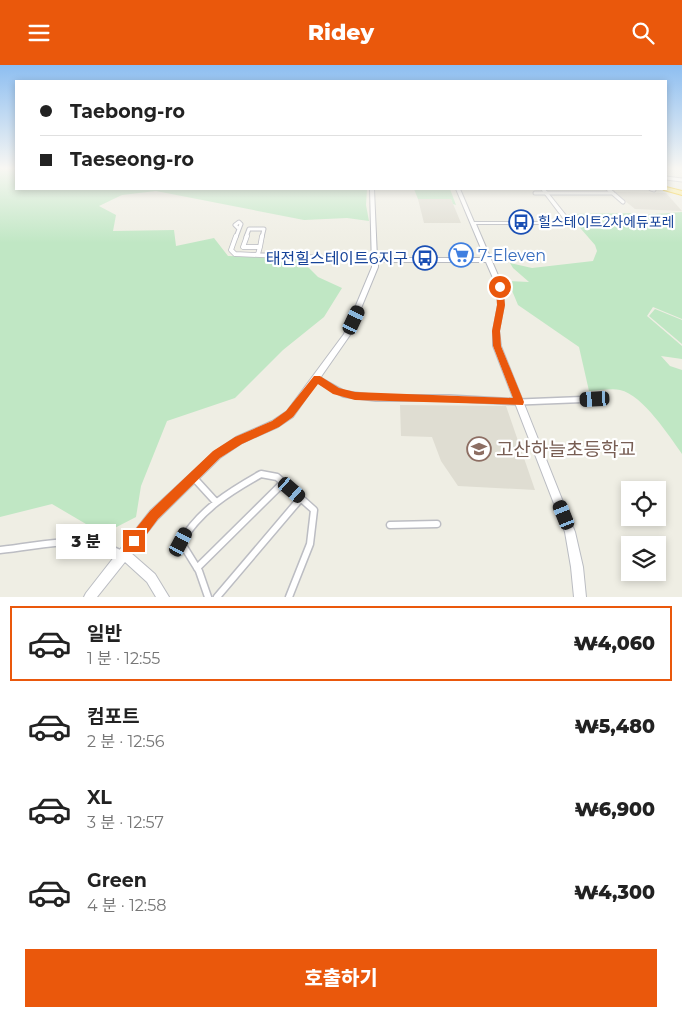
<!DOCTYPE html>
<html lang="ko">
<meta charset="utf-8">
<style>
:root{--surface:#fff;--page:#f2f2f2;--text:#222;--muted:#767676;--line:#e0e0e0;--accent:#ea580c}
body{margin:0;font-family:Montserrat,"Noto Sans KR",sans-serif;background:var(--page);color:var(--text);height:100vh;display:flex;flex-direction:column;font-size:19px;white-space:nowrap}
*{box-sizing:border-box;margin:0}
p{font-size:16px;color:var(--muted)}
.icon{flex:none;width:28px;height:28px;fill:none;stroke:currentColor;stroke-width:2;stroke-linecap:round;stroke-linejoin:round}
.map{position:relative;height:532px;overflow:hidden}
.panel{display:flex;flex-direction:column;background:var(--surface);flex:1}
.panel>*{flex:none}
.hud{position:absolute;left:15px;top:15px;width:652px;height:110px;border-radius:0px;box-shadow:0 2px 8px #0003;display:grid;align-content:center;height:110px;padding:0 25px;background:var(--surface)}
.buttons{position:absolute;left:621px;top:416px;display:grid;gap:10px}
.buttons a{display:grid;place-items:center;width:45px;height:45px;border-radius:0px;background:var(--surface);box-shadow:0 2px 8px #0003;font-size:25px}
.end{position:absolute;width:22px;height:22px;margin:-11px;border:6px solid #ea580c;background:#fff;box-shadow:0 0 0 2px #fff}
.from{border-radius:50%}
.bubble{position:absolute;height:35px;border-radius:0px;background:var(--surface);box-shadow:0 2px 8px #0003;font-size:16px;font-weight:800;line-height:35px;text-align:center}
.car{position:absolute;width:15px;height:30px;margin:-15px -8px;border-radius:6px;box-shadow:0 0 4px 1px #0007;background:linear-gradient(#222 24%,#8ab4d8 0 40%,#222 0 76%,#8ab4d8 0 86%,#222 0)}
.hud b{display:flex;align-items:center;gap:18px;height:48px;font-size:19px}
.hud b+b{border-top:1px solid var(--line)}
.hud i{width:12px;height:12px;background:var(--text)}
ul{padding:9px 0 0;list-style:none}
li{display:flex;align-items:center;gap:15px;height:75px;margin:0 10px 8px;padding:0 15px;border:2px solid transparent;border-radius:0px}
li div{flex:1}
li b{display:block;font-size:19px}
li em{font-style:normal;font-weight:800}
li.on{border-color:var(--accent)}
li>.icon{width:45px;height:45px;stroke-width:1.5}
.cta{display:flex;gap:10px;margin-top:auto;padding:10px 25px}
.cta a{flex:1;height:58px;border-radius:0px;background:var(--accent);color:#fff;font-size:20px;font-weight:800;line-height:58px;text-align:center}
header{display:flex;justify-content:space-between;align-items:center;height:65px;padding:0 25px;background:var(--accent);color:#fff;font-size:22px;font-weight:800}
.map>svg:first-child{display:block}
.education{fill:#dfddd2}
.green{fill:#c0e7c4}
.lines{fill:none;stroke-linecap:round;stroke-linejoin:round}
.street-far3-casing{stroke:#bcbdc3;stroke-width:5}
.street-far2-casing{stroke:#bcbdc3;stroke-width:5.5}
.street-far1-casing{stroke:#bcbdc3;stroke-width:8}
.street-casing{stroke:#bcbdc3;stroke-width:9}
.secondary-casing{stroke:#babcc2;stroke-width:2}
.highway-casing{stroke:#f3c100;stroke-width:2}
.street-far3{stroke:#fff;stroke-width:3}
.street-far2{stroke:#fff;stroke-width:4}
.street-far1{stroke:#fff;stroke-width:5}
.street{stroke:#fff;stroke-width:6}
.secondary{fill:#fff;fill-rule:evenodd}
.highway{fill:#feed8c;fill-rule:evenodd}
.route{fill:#ea580c}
.labels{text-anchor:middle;stroke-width:4.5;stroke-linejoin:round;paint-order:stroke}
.far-transit-label{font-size:14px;fill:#164399;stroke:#fff;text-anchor:start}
.shop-label{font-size:16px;fill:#366cbe;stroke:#fff;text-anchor:start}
.transit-label{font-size:16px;fill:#164399;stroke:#fff;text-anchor:end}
.near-education-label{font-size:19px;fill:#785e54;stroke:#fff;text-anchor:start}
</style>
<header><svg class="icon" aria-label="menu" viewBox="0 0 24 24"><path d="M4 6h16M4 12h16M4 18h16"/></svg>Ridey<svg class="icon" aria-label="search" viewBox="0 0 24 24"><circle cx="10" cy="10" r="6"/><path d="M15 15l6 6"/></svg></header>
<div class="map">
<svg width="682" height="532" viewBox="0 0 682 532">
<rect width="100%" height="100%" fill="#efeee4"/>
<!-- education -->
<path class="education" d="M614,127L666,128L682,146L635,144Z
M418,134H451L461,158H424Z
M400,340L506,341L535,425L458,421L441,396L432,372L401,371Z"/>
<!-- green -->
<path class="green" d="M0,103H16V124H367L366,140L369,156L347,153L304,155L156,126L122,130L99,141L116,150L113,166L174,165L176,181L214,173L228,191L298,192L318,212L342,223L324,252L283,285L235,333L167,356L141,421L136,452L103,469L52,439L0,452Z
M414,124H450L456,140L453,139L451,134H418Z
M682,147V254L653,242L647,251L682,281V294L661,291L670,301L682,305V389C669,371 643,330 620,325C611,323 598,326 589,326L579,282L518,240L508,216L529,217L513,203L510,198L532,203L593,196L597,186L595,180L568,149L632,148L640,150Z
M655,244L682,255V279L649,251Z"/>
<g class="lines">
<!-- street-far3 casing -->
<g class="street-far3-casing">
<path id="street-far3" d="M666,113L682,115
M608,124L623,137
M651,124L654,125
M535,128H613
M236,172L241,159L239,157L235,160L239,164
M246,172L249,164H264L262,172"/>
</g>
<!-- street-far2 casing -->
<g class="street-far2-casing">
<path id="street-far2" d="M236,171L231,185L235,189L374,195
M247,171L243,182H260
M260,182L262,171
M258,189L260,182"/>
</g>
<!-- street-far1 casing -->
<g class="street-far1-casing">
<path id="street-far1" d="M317,314L344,329L376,333H449L520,337L595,334"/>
</g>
<!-- street casing -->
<g class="street-casing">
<path id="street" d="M194,413L215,436
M390,460L437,459
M0,485C45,481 79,467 122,489
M197,503L283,418
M208,532L199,506L181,477C200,445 229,427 261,409L277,412L314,445L310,479L289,532
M217,532L301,433"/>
</g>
<!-- secondary casing -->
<g class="secondary-casing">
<path id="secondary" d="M370,124H374L377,193H485L456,124H460L474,157H566L541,124H545L572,158L570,159H476L503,222L504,240L499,266L501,281L575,467L583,502L586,532H574L571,502L565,467L493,281V266L498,240L497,222L486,197H378V202L350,270L293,352L278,362L242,378L220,393L158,454L131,488L155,509L169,532H156L147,517L125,497L97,532H84L86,528L150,446L214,387L236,372L272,356L287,346L344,269L372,202Z"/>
</g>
<!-- highway casing -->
<g class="highway-casing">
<path id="highway" d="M666,122L682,126V130L664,125L663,124H666Z"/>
</g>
<!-- street-far3 -->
<use href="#street-far3" class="street-far3"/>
<!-- street-far2 -->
<use href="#street-far2" class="street-far2"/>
<!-- street-far1 -->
<use href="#street-far1" class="street-far1"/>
<!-- street -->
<use href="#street" class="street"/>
<!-- secondary -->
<use href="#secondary" class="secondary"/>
<!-- highway -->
<use href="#highway" class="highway"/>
</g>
<!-- sky -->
<linearGradient id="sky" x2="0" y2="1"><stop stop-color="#8dbef1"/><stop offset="0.58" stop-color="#f8f7f3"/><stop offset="1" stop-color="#f8f7f3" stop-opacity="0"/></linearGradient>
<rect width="682" height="178" fill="url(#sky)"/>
<!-- route -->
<path class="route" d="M500,220L503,222L505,240L500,266L501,281L524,337L523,340L355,335L333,329L318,319L293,352L279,362L242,379L220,393L158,454L138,481L134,483L129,481L127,476L129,472L150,446L213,386L235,372L272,356L286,346L314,311H320L339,323L355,327L513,333L493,281L492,266L497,240L496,222Z"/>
<!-- icons -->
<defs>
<g id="bus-ring" transform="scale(1.25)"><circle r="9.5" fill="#fff" stroke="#1a4fb4" stroke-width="1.5"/><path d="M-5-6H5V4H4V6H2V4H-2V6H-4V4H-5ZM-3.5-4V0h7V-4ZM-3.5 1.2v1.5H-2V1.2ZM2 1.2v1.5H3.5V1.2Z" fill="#1a4fb4"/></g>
<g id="supermarket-ring" transform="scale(1.25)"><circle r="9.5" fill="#fff" stroke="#3f7fe0" stroke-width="1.5"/><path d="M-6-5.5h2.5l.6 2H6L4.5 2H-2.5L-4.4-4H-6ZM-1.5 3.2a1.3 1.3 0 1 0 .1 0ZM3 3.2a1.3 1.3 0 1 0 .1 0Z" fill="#3f7fe0"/></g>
<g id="school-ring" transform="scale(1.25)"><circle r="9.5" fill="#fff" stroke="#8d6e63" stroke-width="1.5"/><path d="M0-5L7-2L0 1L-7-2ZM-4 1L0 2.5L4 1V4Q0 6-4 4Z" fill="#8d6e63"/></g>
</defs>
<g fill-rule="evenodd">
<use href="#bus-ring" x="521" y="157"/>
<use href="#supermarket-ring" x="461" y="190"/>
<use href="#bus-ring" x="425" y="193"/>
<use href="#school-ring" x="479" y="384"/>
</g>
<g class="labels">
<!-- far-transit labels -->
<g class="far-transit-label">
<text x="538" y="162">힐스테이트2차에듀포레</text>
</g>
<!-- shop labels -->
<g class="shop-label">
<text x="478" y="196">7-Eleven</text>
</g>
<!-- transit labels -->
<g class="transit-label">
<text x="408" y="199">태전힐스테이트6지구</text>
</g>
<!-- near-education labels -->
<g class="near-education-label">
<text x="496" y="391">고산하늘초등학교</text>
</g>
</g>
</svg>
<div class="buttons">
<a><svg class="icon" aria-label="locate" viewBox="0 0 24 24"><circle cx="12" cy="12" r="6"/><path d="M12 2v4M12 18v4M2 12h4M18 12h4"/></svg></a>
<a><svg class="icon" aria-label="layers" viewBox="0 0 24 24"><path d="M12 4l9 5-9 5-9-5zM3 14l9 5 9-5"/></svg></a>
</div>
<i class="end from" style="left:500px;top:222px"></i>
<i class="end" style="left:134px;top:476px"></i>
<div class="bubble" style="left:56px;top:459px;width:60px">3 분</div>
<i class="car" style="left:354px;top:255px;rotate:25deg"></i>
<i class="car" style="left:595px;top:334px;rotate:267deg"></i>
<i class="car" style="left:292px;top:425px;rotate:131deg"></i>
<i class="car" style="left:564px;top:450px;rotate:338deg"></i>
<i class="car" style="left:181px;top:477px;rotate:28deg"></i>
<div class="hud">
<b><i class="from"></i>Taebong-ro</b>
<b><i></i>Taeseong-ro</b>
</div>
</div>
<section class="panel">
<ul>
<li class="on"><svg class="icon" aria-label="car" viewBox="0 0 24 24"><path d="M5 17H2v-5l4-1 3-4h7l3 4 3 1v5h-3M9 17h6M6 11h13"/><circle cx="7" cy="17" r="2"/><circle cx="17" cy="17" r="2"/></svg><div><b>일반</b><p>1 분 · 12:55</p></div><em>₩4,060</em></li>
<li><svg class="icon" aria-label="car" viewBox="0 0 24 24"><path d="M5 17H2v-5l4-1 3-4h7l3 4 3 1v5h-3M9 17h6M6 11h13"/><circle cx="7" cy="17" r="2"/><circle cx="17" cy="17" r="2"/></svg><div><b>컴포트</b><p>2 분 · 12:56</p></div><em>₩5,480</em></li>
<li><svg class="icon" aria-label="car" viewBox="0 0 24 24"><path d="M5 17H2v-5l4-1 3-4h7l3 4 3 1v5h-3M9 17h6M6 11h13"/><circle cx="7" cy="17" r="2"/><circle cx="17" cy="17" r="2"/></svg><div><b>XL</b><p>3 분 · 12:57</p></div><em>₩6,900</em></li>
<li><svg class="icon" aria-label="car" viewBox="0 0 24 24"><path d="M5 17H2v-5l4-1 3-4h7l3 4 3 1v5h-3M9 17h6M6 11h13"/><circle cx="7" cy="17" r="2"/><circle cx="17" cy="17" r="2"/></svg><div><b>Green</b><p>4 분 · 12:58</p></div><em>₩4,300</em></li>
</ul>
<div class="cta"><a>호출하기</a></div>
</section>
